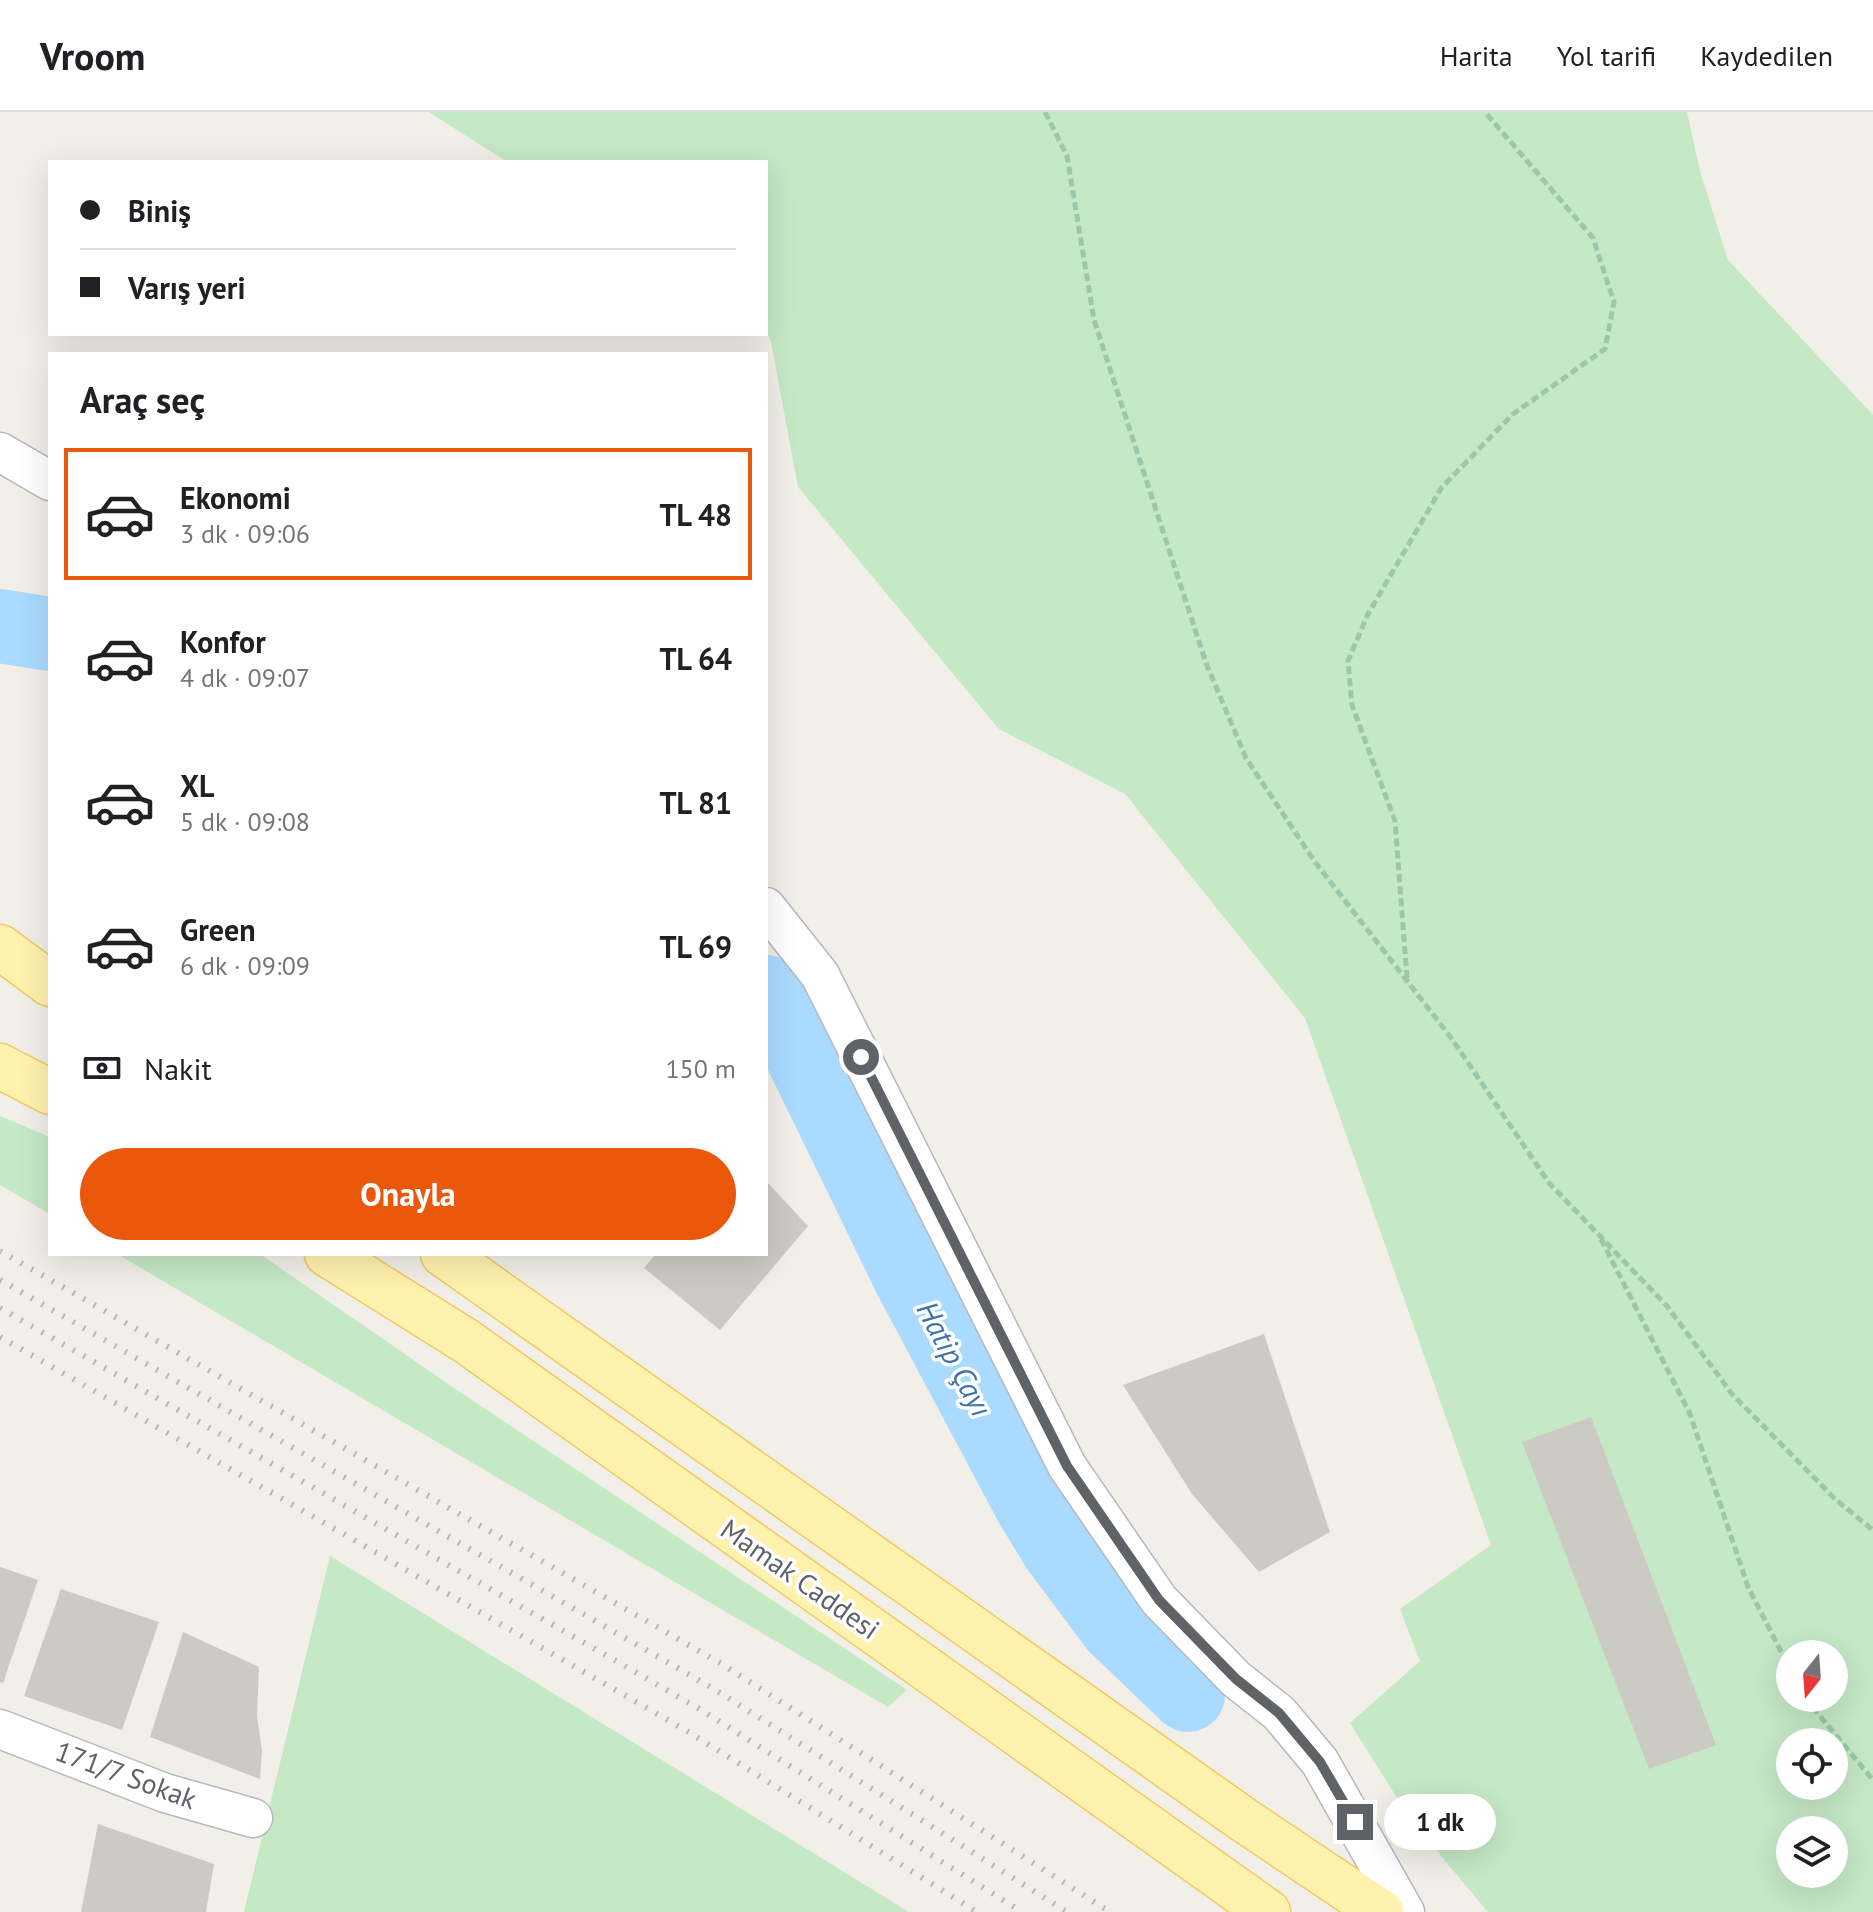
<!DOCTYPE html>
<html lang="tr">
<meta charset="utf-8">
<style>
:root{--surface:#fff;--page:#f2f2f2;--text:#202124;--muted:#757577;--line:#e0e0e0;--accent:#ea580c}
body{margin:0;font-family:"PT Sans",sans-serif;background:var(--page);color:var(--text);height:100vh;display:flex;flex-direction:column;font-size:30px;white-space:nowrap}
*{box-sizing:border-box;margin:0}
p{font-size:26px;color:var(--muted)}
.icon{flex:none;width:44px;height:44px;fill:none;stroke:currentColor;stroke-width:2;stroke-linecap:round;stroke-linejoin:round}
.map{position:relative;flex:1;overflow:hidden}
.drawer{position:absolute;left:48px;top:240px;width:720px;height:904px;display:flex;flex-direction:column;background:var(--surface);border-radius:0px;box-shadow:0 8px 32px #0002}
.drawer>*{flex:none}
.top-card{position:absolute;left:48px;top:48px;width:720px;height:176px;border-radius:0px;box-shadow:0 8px 32px #0002;display:grid;align-content:center;height:176px;padding:0 32px;background:var(--surface)}
.needle{width:52px;rotate:197deg}
.controls{position:absolute;left:1776px;top:1528px;display:grid;gap:16px}
.controls a{display:grid;place-items:center;width:72px;height:72px;border-radius:50%;background:var(--surface);box-shadow:0 8px 32px #0002;font-size:40px}
.end{position:absolute;width:36px;height:36px;margin:-18px;border:10px solid #5f6368;background:#fff;box-shadow:0 0 0 4px #fff}
.from{border-radius:50%}
.bubble{position:absolute;height:56px;border-radius:28px;background:var(--surface);box-shadow:0 8px 32px #0002;font-size:26px;font-weight:700;line-height:56px;text-align:center}
.top-card b{display:flex;align-items:center;gap:28px;height:76px;font-size:30px}
.top-card b+b{border-top:2px solid var(--line)}
.top-card i{width:20px;height:20px;background:var(--text)}
ul{padding:0;list-style:none}
li{display:flex;align-items:center;gap:24px;height:132px;margin:0 16px 12px;padding:0 16px;border:4px solid transparent;border-radius:0px}
li div{flex:1}
li b{display:block;font-size:30px}
li em{font-style:normal;font-weight:700}
li.active{border-color:var(--accent)}
li>.icon{width:72px;height:72px;stroke-width:1.5}
h2{padding:0 32px;font-size:36px;line-height:96px}
.pay{display:flex;align-items:center;gap:20px;height:88px;padding:0 32px;font-size:30px}
.pay p{margin-inline-start:auto}
.action{display:flex;gap:16px;margin-top:auto;padding:16px 32px}
.action a{flex:1;height:92px;border-radius:48px;background:var(--accent);color:#fff;font-size:32px;font-weight:700;line-height:92px;text-align:center}
header{display:flex;align-items:center;gap:48px;box-sizing:border-box;height:112px;padding:0 40px;background:var(--surface);border-bottom:2px solid var(--line)}
header strong{font-size:38px}
nav{display:flex;gap:44px;margin-inline-start:auto;font-size:28px}
.map>svg:first-child{display:block}
.green{fill:#c5e8c5;fill-rule:evenodd}
.lines{fill:none;stroke-linecap:round;stroke-linejoin:round}
.river{stroke:#aadaff;stroke-width:74}
.building{fill:#cccac5}
.street-casing{stroke:#b5b8bc;stroke-width:41}
.primary-casing{stroke:#f2c960;stroke-width:47}
.path{stroke:#9cc7a9;stroke-width:5;stroke-dasharray:8 4;stroke-linecap:butt}
.street{stroke:#fff;stroke-width:38}
.primary{stroke:#fff2af;stroke-width:44}
.rail{stroke:#b6b7b8;stroke-width:6;stroke-dasharray:2 10;stroke-linecap:butt}
.route{stroke:#5f6368;stroke-width:10}
.labels{text-anchor:middle;stroke-width:7;stroke-linejoin:round;paint-order:stroke}
.street-label{font-size:28px;fill:#5f6368;stroke:#fff}
.water-label{font-size:30px;font-style:italic;fill:#4174aa;stroke:#fff}
</style>
<header>
<strong>Vroom</strong>
<nav><a>Harita</a><a>Yol tarifi</a><a>Kaydedilen</a></nav>
</header>
<div class="map">
<svg width="1873" height="1800" viewBox="0 0 1873 1800">
<rect width="100%" height="100%" fill="#f1efe8"/>
<!-- green -->
<path class="green" d="M429,0H1687L1700,59L1728,148L1873,303V1800H1488L1411,1708L1350,1611L1420,1549L1400,1497L1491,1433L1305,906L1125,682L999,617L798,375L771,230L766,219V50H507ZM1790,1542H1834V1586H1790ZM1790,1630H1834V1674H1790ZM1790,1718H1834V1762H1790Z
M0,1004L50,1025V1102L0,1073Z
M117,1142H260L454,1276L907,1578L888,1595Z
M330,1444L909,1800H244Z"/>
<g class="lines">
<!-- river -->
<path class="river" d="M0,514L50,522
M766,880L781,900L910,1165L1032,1394L1057,1435L1116,1514L1188,1583"/>
</g>
<!-- building -->
<path class="building" d="M766,1069L808,1114L720,1218L644,1156L656,1142H766Z
M1264,1222L1330,1420L1259,1460L1192,1382L1123,1273Z
M1591,1305L1716,1633L1649,1657L1522,1330Z
M0,1455L38,1468L3,1571L0,1570Z
M61,1477L159,1510L122,1618L24,1584Z
M183,1520L259,1555L257,1604L262,1639L260,1667L150,1625Z
M98,1712L214,1752L206,1800H81Z"/>
<g class="lines">
<!-- street casing -->
<g class="street-casing">
<path id="street" d="M0,340L50,369
M766,795L820,863L1067,1354L1159,1488L1236,1567L1279,1601L1320,1650L1405,1800
M0,1617L165,1681L253,1706"/>
</g>
<!-- primary casing -->
<g class="primary-casing">
<path id="primary" d="M0,835L50,872
M0,954L50,980
M327,1142L466,1229L1268,1800
M443,1142L1244,1708L1381,1800"/>
</g>
<!-- path -->
<path class="path" d="M1045,0L1067,44L1094,208L1206,551L1246,646L1315,750L1452,927L1549,1071L1667,1194L1732,1282L1835,1387L1873,1418
M1407,866L1395,709L1352,593L1348,549L1368,502L1442,375L1513,302L1605,237L1614,190L1593,126L1485,0
M1601,1127L1690,1302L1748,1475L1790,1557
M1805,1586L1873,1668"/>
<!-- street -->
<use href="#street" class="street"/>
<!-- primary -->
<use href="#primary" class="primary"/>
<!-- rail -->
<path class="rail" d="M0,1139L720,1551L1110,1800
M0,1168L709,1574L1067,1800
M0,1196L698,1596L1022,1800
M0,1225L687,1619L977,1800"/>
</g>
<g class="lines">
<!-- route -->
<path class="route" d="M861,945L1067,1354L1159,1488L1236,1567L1279,1601L1320,1650L1355,1710"/>
</g>
<g class="labels">
<!-- street labels -->
<g class="street-label">
<text transform="translate(800 1467) rotate(35)" y="10">Mamak Caddesi</text>
<text transform="translate(126 1663) rotate(20)" y="10">171/7 Sokak</text>
</g>
<!-- water labels -->
<g class="water-label">
<text transform="translate(954 1247) rotate(62)" y="10">Hatip Çayı</text>
</g>
</g>
</svg>
<div class="controls">
<a><svg class="needle" viewBox="-14 -14 28 28"><path d="M0-13l5 13h-10z" fill="#e53935"/><path d="M0 13l5-13h-10z" fill="#757577"/></svg></a>
<a><svg class="icon" aria-label="locate" viewBox="0 0 24 24"><circle cx="12" cy="12" r="6"/><path d="M12 2v4M12 18v4M2 12h4M18 12h4"/></svg></a>
<a><svg class="icon" aria-label="layers" viewBox="0 0 24 24"><path d="M12 4l9 5-9 5-9-5zM3 14l9 5 9-5"/></svg></a>
</div>
<i class="end from" style="left:861px;top:945px"></i>
<i class="end" style="left:1355px;top:1710px"></i>
<div class="bubble" style="left:1384px;top:1682px;width:112px">1 dk</div>
<div class="top-card">
<b><i class="from"></i>Biniş</b>
<b><i></i>Varış yeri</b>
</div>
<section class="drawer">
<h2>Araç seç</h2>
<ul>
<li class="active"><svg class="icon" aria-label="car" viewBox="0 0 24 24"><path d="M5 17H2v-5l4-1 3-4h7l3 4 3 1v5h-3M9 17h6M6 11h13"/><circle cx="7" cy="17" r="2"/><circle cx="17" cy="17" r="2"/></svg><div><b>Ekonomi</b><p>3 dk · 09:06</p></div><em>TL 48</em></li>
<li><svg class="icon" aria-label="car" viewBox="0 0 24 24"><path d="M5 17H2v-5l4-1 3-4h7l3 4 3 1v5h-3M9 17h6M6 11h13"/><circle cx="7" cy="17" r="2"/><circle cx="17" cy="17" r="2"/></svg><div><b>Konfor</b><p>4 dk · 09:07</p></div><em>TL 64</em></li>
<li><svg class="icon" aria-label="car" viewBox="0 0 24 24"><path d="M5 17H2v-5l4-1 3-4h7l3 4 3 1v5h-3M9 17h6M6 11h13"/><circle cx="7" cy="17" r="2"/><circle cx="17" cy="17" r="2"/></svg><div><b>XL</b><p>5 dk · 09:08</p></div><em>TL 81</em></li>
<li><svg class="icon" aria-label="car" viewBox="0 0 24 24"><path d="M5 17H2v-5l4-1 3-4h7l3 4 3 1v5h-3M9 17h6M6 11h13"/><circle cx="7" cy="17" r="2"/><circle cx="17" cy="17" r="2"/></svg><div><b>Green</b><p>6 dk · 09:09</p></div><em>TL 69</em></li>
</ul>
<div class="pay"><svg class="icon" aria-label="cash" viewBox="0 0 24 24"><path d="M3 7h18v10H3z"/><circle cx="12" cy="12" r="2"/></svg>Nakit<p>150 m</p></div>
<div class="action"><a>Onayla</a></div>
</section>
</div>
